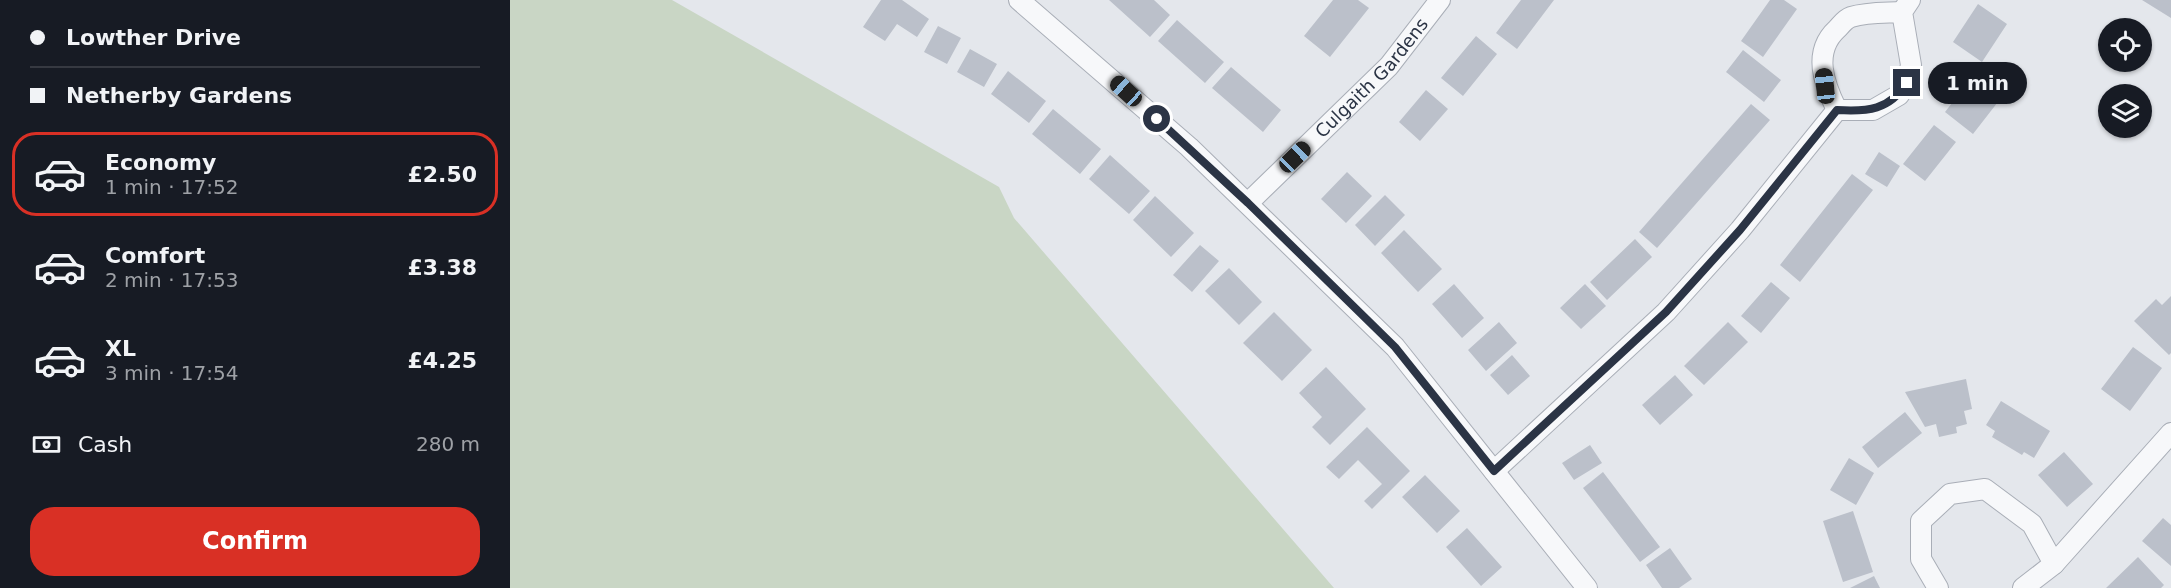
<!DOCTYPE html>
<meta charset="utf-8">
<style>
:root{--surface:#171b24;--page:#242831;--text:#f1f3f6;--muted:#9ea1a6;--line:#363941;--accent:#d93025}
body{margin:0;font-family:"DejaVu Sans",sans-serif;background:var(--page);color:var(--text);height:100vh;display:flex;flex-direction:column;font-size:22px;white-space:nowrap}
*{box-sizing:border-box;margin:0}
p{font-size:20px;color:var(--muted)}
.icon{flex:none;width:33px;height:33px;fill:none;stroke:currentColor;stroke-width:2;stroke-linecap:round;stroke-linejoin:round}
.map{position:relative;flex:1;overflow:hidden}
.sheet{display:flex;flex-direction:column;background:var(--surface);width:510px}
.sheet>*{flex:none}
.top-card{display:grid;align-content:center;height:132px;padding:0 30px;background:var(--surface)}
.controls{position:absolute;left:1588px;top:18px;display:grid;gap:12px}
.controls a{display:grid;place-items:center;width:54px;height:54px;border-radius:50%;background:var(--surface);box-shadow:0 2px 4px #0004;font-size:30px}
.end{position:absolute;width:27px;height:27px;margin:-14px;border:8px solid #2b3445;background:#fff;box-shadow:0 0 0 3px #fff}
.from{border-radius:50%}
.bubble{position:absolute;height:42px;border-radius:21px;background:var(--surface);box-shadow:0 2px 4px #0004;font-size:20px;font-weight:800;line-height:42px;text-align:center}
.car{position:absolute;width:18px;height:36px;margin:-18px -9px;border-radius:8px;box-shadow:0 0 4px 2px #0007;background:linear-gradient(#222 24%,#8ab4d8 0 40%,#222 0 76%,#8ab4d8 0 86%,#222 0)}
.top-card b{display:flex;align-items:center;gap:21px;height:57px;font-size:22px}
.top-card b+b{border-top:2px solid var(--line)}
.top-card i{width:15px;height:15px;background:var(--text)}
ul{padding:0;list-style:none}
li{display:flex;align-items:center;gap:18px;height:84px;margin:0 12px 9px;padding:0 18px;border:3px solid transparent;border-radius:24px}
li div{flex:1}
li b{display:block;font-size:22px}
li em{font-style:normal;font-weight:800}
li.current{border-color:var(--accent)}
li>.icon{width:54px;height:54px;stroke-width:1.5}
.pay{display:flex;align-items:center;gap:15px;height:66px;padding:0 30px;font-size:22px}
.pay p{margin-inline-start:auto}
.action{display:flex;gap:12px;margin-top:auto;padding:12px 30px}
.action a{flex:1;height:69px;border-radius:24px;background:var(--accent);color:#fff;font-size:24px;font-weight:800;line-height:69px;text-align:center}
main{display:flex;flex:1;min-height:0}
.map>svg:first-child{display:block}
.green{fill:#c9d6c5}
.building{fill:#bbc0ca}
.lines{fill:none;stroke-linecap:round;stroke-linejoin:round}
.minor-casing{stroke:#a9aeb7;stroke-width:22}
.minor{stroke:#f7f8fa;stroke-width:20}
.route{stroke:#2b3445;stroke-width:8}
.labels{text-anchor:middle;stroke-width:5;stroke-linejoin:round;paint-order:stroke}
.street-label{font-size:18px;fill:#2b3445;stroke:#f4f6f9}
</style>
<main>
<section class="sheet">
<div class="top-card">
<b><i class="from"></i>Lowther Drive</b>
<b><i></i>Netherby Gardens</b>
</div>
<ul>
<li class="current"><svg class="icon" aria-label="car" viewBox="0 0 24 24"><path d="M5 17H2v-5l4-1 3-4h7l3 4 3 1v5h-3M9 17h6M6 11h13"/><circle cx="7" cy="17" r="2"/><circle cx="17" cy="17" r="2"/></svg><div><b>Economy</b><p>1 min · 17:52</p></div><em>£2.50</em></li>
<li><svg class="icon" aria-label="car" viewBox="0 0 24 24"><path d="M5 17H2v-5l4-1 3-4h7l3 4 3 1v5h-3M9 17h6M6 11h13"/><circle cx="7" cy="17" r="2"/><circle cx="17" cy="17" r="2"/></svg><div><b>Comfort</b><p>2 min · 17:53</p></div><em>£3.38</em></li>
<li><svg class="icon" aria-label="car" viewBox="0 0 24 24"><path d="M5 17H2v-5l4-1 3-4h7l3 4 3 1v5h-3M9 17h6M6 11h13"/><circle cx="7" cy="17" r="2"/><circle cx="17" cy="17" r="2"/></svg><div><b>XL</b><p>3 min · 17:54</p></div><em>£4.25</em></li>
</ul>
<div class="pay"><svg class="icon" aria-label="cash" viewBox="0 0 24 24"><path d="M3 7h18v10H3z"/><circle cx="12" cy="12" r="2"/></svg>Cash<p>280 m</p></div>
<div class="action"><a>Confirm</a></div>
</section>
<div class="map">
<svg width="1661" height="588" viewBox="0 0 1661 588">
<rect width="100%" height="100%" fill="#e4e7ec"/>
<!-- green -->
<path class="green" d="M0,0H162L489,187L504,218L824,588H0Z"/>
<!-- building -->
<path class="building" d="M371,0H392L419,19L407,37L387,24L375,41L353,27Z
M599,0H644L660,15L640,37Z
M823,0H848L859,8L820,57L794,36Z
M1011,0H1044L1007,49L986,33Z
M1260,0H1274L1287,9L1253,57L1231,41Z
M1632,0H1661V18Z
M1468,4L1497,24L1472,62L1443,42Z
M667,20L714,62L695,83L648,41Z
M428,26L451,38L437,64L414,52Z
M966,36L987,54L953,96L931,78Z
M460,49L487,64L474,87L447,72Z
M1233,50L1271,80L1254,102L1216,72Z
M721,67L771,110L753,132L702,88Z
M1470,67L1498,89L1463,134L1435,112Z
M498,71L536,101L519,123L481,94Z
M916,90L938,109L910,141L889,122Z
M1241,104L1260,120L1147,248L1129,232Z
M543,109L591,149L570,174L522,134Z
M1424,125L1446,142L1415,181L1393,164Z
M1369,152L1390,166L1377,187L1355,174Z
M600,155L640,191L619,214L579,179Z
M837,172L862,196L836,223L811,199Z
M1342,174L1363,190L1290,282L1270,265Z
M875,195L895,215L865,246L845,225Z
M645,196L684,233L661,257L623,220Z
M894,230L932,269L908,292L871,253Z
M1125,239L1142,257L1097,300L1080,282Z
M690,245L709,261L682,292L663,275Z
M719,268L752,302L729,325L695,291Z
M1261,282L1280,298L1251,333L1231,316Z
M944,284L974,318L952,338L922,304Z
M1075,284L1096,306L1071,329L1050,308Z
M1661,296V353L1659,355L1624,321L1646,299L1652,305Z
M764,312L802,350L772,381L733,343Z
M989,322L1007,343L976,371L958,350Z
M1218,322L1238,342L1194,385L1174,366Z
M1623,347L1652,368L1620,411L1591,389Z
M1002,355L1020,376L998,395L980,375Z
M816,367L856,409L820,445L802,427L812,417L789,393Z
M1165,375L1183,395L1150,425L1132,405Z
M1456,379L1462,409L1454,411L1457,424L1446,427L1447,433L1429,437L1426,424L1415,427L1395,392Z
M1491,401L1540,431L1524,458L1514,452L1512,455L1482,437L1485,431L1476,425Z
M1395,412L1412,433L1368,468L1352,447Z
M857,427L900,471L862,509L854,501L872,484L848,460L829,479L816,467Z
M1080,445L1092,463L1064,480L1052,463Z
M1554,452L1583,484L1557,507L1528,475Z
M1339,458L1364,473L1346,505L1320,490Z
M1093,472L1150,547L1130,562L1073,488Z
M915,475L950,511L927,533L892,497Z
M1343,511L1363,572L1333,582L1313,521Z
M1653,518L1661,525V566L1632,541Z
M957,528L992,567L971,586L936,547Z
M1160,548L1182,579L1169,588H1152L1136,565Z
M1628,557L1654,585L1651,588H1596Z
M1364,576L1370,588H1340Z"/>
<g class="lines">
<!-- minor casing -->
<g class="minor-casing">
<g id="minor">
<path d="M509,0L679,147L885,347L1077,588"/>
<path d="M1327,110C1314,84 1302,52 1327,29C1331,25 1335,19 1341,17C1357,12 1375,13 1392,12"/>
<path id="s1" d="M738,203L879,66L930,0"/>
<path d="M984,471L1156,312L1230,230L1327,110H1363L1389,95L1397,83L1401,65L1392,12L1400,0"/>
<path d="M1428,588L1411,559V521L1440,494L1475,489L1522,524L1544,564"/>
<path d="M1513,588L1544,564L1661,433"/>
</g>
</g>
<!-- minor -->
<use href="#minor" class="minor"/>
</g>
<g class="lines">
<!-- route -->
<path class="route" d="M647,119L738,203L885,347L984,471L1156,312L1230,230L1327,110C1358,112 1379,110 1397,83"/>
</g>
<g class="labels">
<!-- street labels -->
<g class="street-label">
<text dy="6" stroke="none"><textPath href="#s1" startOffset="176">Culgaith Gardens</textPath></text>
</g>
</g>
</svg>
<div class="controls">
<a><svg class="icon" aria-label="locate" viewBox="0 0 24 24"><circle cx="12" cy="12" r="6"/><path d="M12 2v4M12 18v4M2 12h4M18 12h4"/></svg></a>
<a><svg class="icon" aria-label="layers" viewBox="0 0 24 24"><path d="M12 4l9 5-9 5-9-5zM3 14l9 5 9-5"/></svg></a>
</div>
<i class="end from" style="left:647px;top:119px"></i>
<i class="end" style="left:1397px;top:83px"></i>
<div class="bubble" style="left:1418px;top:62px;width:99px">1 min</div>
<i class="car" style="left:1315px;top:86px;rotate:354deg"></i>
<i class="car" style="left:616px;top:91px;rotate:312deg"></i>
<i class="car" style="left:785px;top:157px;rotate:46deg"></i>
</div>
</main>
